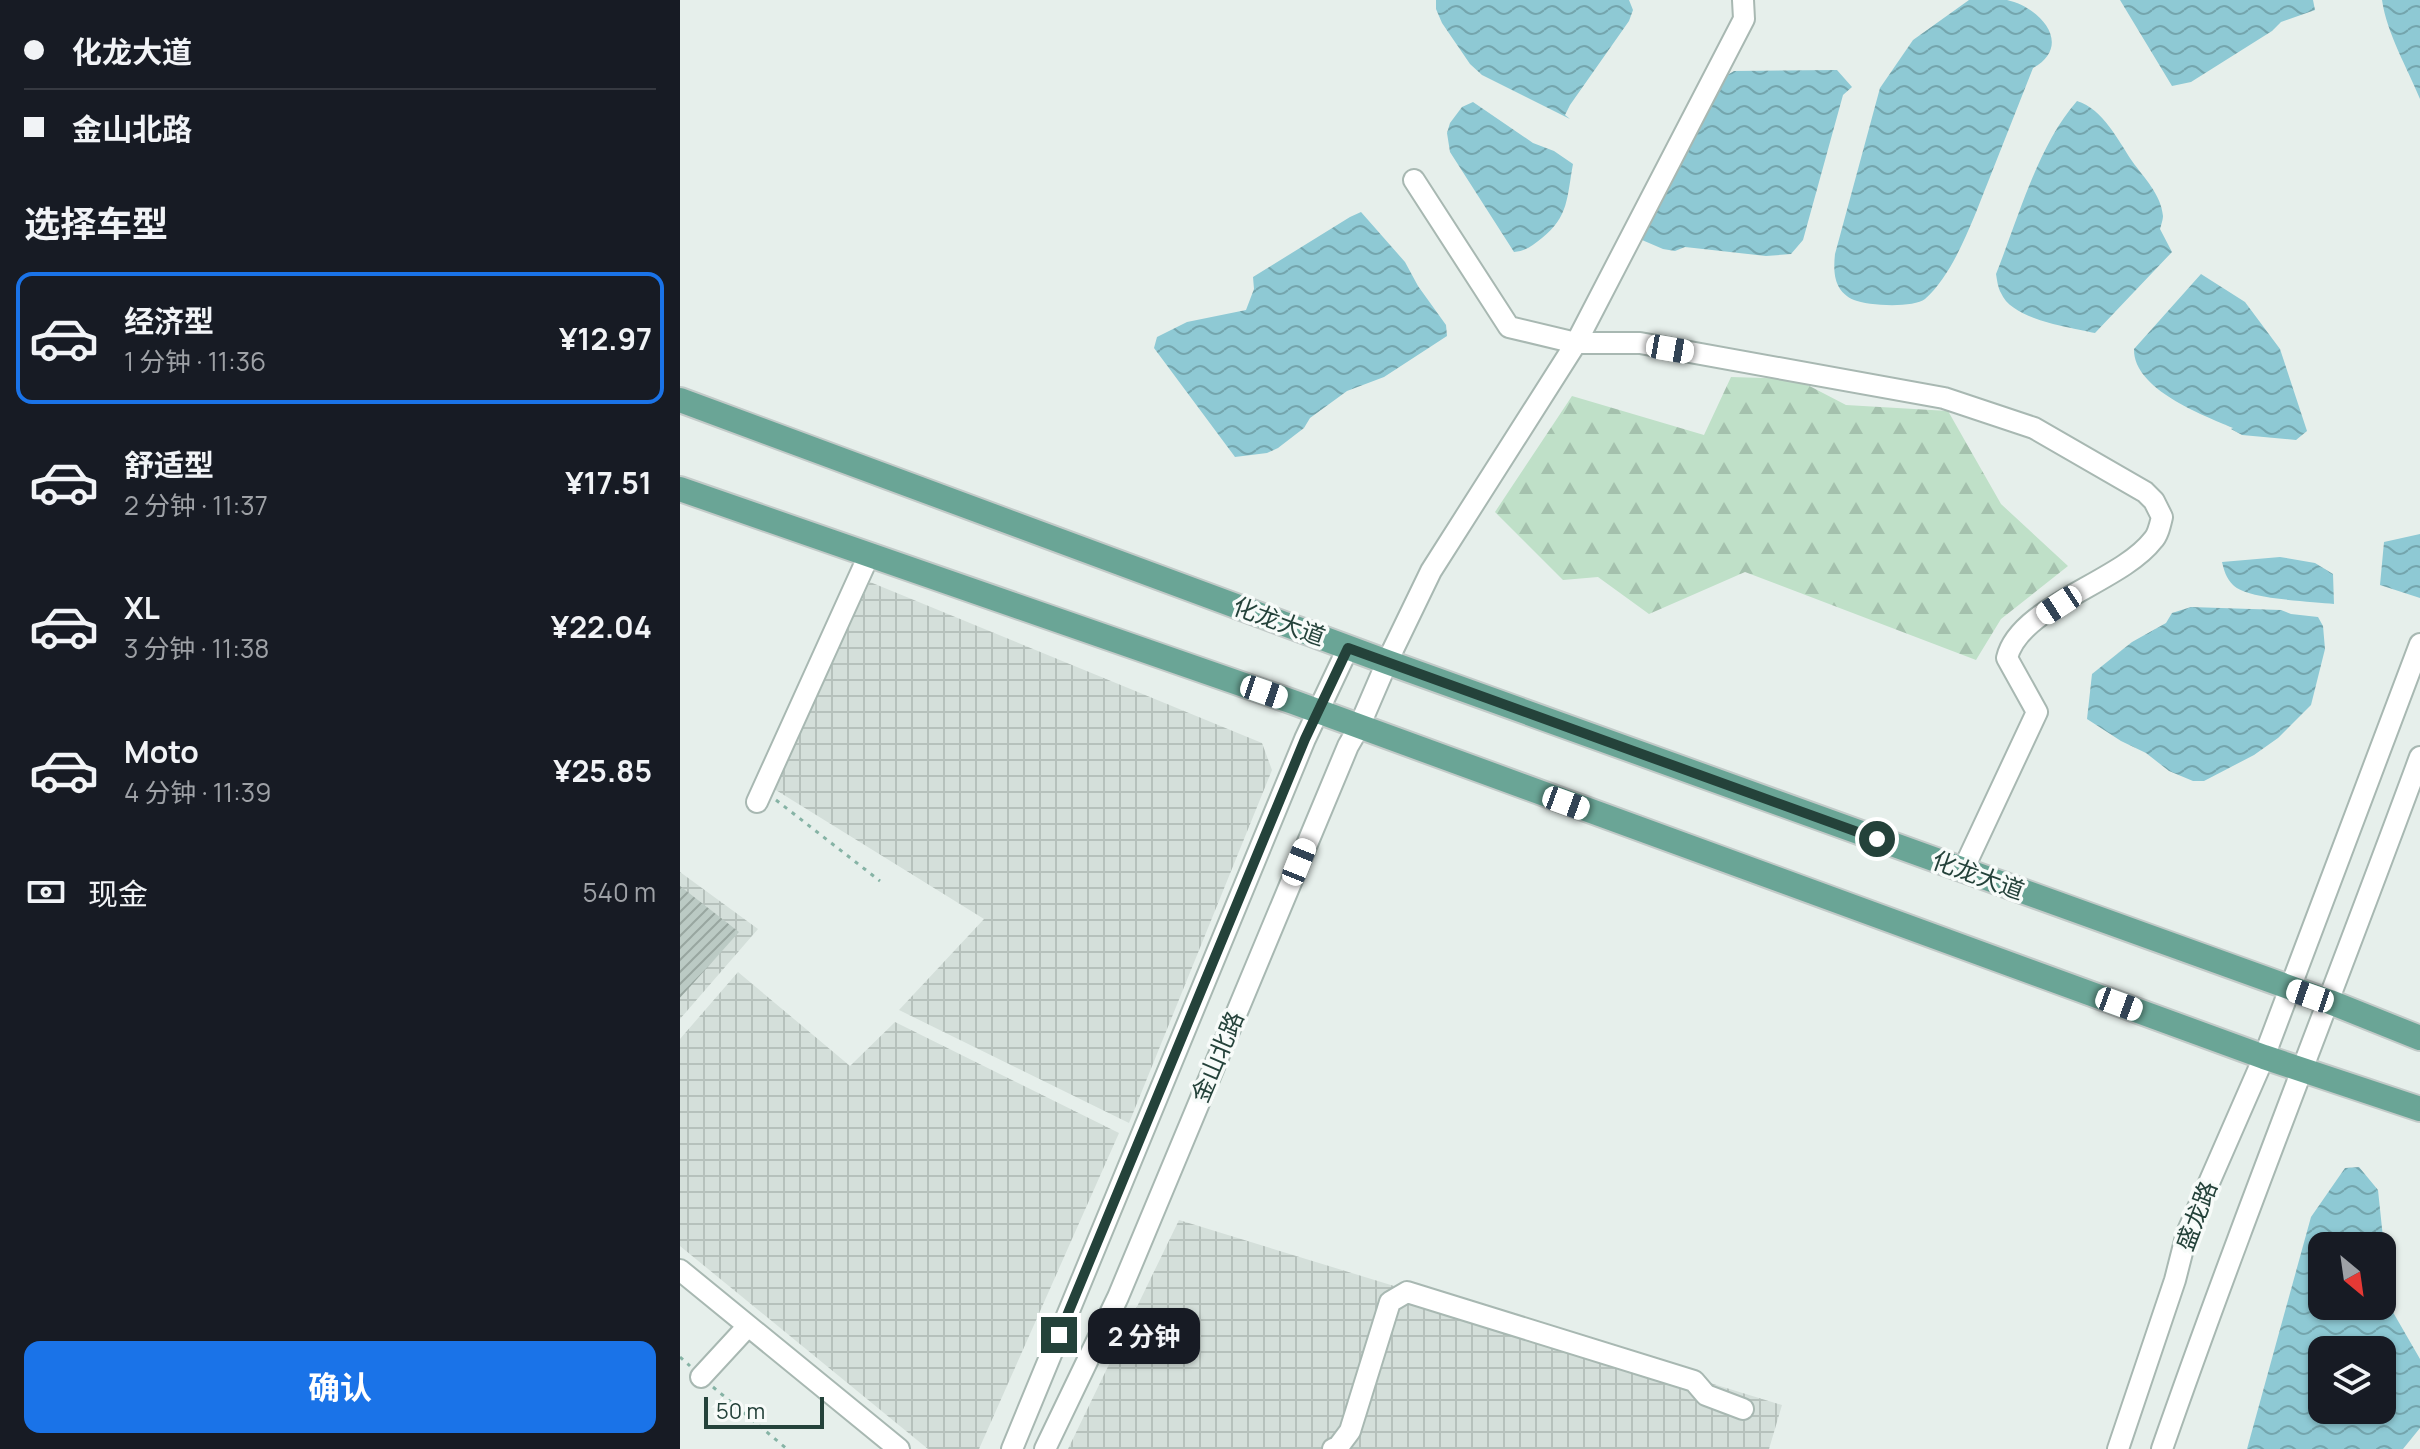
<!DOCTYPE html>
<html lang="zh">
<meta charset="utf-8">
<style>
:root{--surface:#171b24;--page:#242831;--text:#f1f3f6;--muted:#9ea1a6;--line:#363941;--accent:#1a73e8}
body{margin:0;font-family:Manrope,"Noto Sans SC",sans-serif;background:var(--page);color:var(--text);height:100vh;display:flex;flex-direction:column;font-size:30px;white-space:nowrap}
*{box-sizing:border-box;margin:0}
p{font-size:26px;color:var(--muted)}
.icon{flex:none;width:44px;height:44px;fill:none;stroke:currentColor;stroke-width:2;stroke-linecap:round;stroke-linejoin:round}
.map{position:relative;flex:1;overflow:hidden}
.side{display:flex;flex-direction:column;background:var(--surface);width:680px}
.side>*{flex:none}
.hud{display:grid;align-content:center;height:176px;padding:0 24px;background:var(--surface)}
.needle{width:52px;rotate:151deg}
.buttons{position:absolute;left:1628px;top:1232px;display:grid;gap:16px}
.buttons a{display:grid;place-items:center;width:88px;height:88px;border-radius:16px;background:var(--surface);box-shadow:0 2px 6px #0004;font-size:40px}
.scale{position:absolute;left:24px;bottom:20px;width:120px;box-sizing:border-box;padding-left:8px;border:4px solid #24423a;border-top:0;font-size:22px;line-height:28px;white-space:nowrap;color:#24423a;-webkit-text-stroke:6px #f7fbf9;paint-order:stroke}
.end{position:absolute;width:36px;height:36px;margin:-18px;border:10px solid #24423a;background:#fff;box-shadow:0 0 0 4px #fff}
.from{border-radius:50%}
.bubble{position:absolute;height:56px;border-radius:16px;background:var(--surface);box-shadow:0 2px 6px #0004;font-size:26px;font-weight:700;line-height:56px;text-align:center}
.car{position:absolute;width:24px;height:48px;margin:-24px -12px;border-radius:10px;box-shadow:0 0 6px 2px #0007;background:linear-gradient(#fff 24%,#345 0 40%,#fff 0 76%,#345 0 86%,#fff 0)}
.hud b{display:flex;align-items:center;gap:28px;height:76px;font-size:30px}
.hud b+b{border-top:2px solid var(--line)}
.hud i{width:20px;height:20px;background:var(--text)}
ul{padding:0;list-style:none}
li{display:flex;align-items:center;gap:24px;height:132px;margin:0 16px 12px;padding:0 8px;border:4px solid transparent;border-radius:16px}
li div{flex:1}
li b{display:block;font-size:30px}
li em{font-style:normal;font-weight:700}
li.on{border-color:var(--accent)}
li>.icon{width:72px;height:72px;stroke-width:1.5}
h2{padding:0 24px;font-size:36px;line-height:96px}
.pay{display:flex;align-items:center;gap:20px;height:88px;padding:0 24px;font-size:30px}
.pay p{margin-inline-start:auto}
.cta{display:flex;gap:16px;margin-top:auto;padding:16px 24px}
.cta a{flex:1;height:92px;border-radius:16px;background:var(--accent);color:#fff;font-size:32px;font-weight:700;line-height:92px;text-align:center}
main{display:flex;flex:1;min-height:0}
.map>svg:first-child{display:block}
.industrial{fill:url(#industrial-grid)}
.forest{fill:url(#forest-firs)}
.water{fill:url(#water-waves);fill-rule:evenodd}
.building{fill:url(#building-hatch)}
.lines{fill:none;stroke-linecap:round;stroke-linejoin:round}
.minor-casing{stroke:#a8b8b2;stroke-width:24}
.major-casing{stroke:#c2cac8;stroke-width:28}
.path{stroke:#86b3a5;stroke-width:3;stroke-dasharray:4 6;stroke-linecap:butt}
.minor{stroke:#fff;stroke-width:20}
.major{stroke:#6aa596;stroke-width:24}
.route{stroke:#24423a;stroke-width:10}
.labels{text-anchor:middle;stroke-width:7;stroke-linejoin:round;paint-order:stroke}
.street-label{font-size:24px;fill:#24423a;stroke:#f7fbf9}
</style>
<main>
<section class="side">
<div class="hud">
<b><i class="from"></i>化龙大道</b>
<b><i></i>金山北路</b>
</div>
<h2>选择车型</h2>
<ul>
<li class="on"><svg class="icon" aria-label="car" viewBox="0 0 24 24"><path d="M5 17H2v-5l4-1 3-4h7l3 4 3 1v5h-3M9 17h6M6 11h13"/><circle cx="7" cy="17" r="2"/><circle cx="17" cy="17" r="2"/></svg><div><b>经济型</b><p>1 分钟 · 11:36</p></div><em>¥12.97</em></li>
<li><svg class="icon" aria-label="car" viewBox="0 0 24 24"><path d="M5 17H2v-5l4-1 3-4h7l3 4 3 1v5h-3M9 17h6M6 11h13"/><circle cx="7" cy="17" r="2"/><circle cx="17" cy="17" r="2"/></svg><div><b>舒适型</b><p>2 分钟 · 11:37</p></div><em>¥17.51</em></li>
<li><svg class="icon" aria-label="car" viewBox="0 0 24 24"><path d="M5 17H2v-5l4-1 3-4h7l3 4 3 1v5h-3M9 17h6M6 11h13"/><circle cx="7" cy="17" r="2"/><circle cx="17" cy="17" r="2"/></svg><div><b>XL</b><p>3 分钟 · 11:38</p></div><em>¥22.04</em></li>
<li><svg class="icon" aria-label="car" viewBox="0 0 24 24"><path d="M5 17H2v-5l4-1 3-4h7l3 4 3 1v5h-3M9 17h6M6 11h13"/><circle cx="7" cy="17" r="2"/><circle cx="17" cy="17" r="2"/></svg><div><b>Moto</b><p>4 分钟 · 11:39</p></div><em>¥25.85</em></li>
</ul>
<div class="pay"><svg class="icon" aria-label="cash" viewBox="0 0 24 24"><path d="M3 7h18v10H3z"/><circle cx="12" cy="12" r="2"/></svg>现金<p>540 m</p></div>
<div class="cta"><a>确认</a></div>
</section>
<div class="map">
<svg width="1740" height="1449" viewBox="0 0 1740 1449">
<defs>
<pattern id="industrial-grid" width="8" height="8" patternUnits="userSpaceOnUse" patternTransform="scale(2)"><rect width="8" height="8" fill="#d4dfda"/><path d="M0 4h8M4 0v8" fill="none" stroke="#b6c1bc"/></pattern>
<pattern id="forest-firs" width="22" height="20" patternUnits="userSpaceOnUse" patternTransform="scale(2)"><rect width="22" height="20" fill="#bfe0c8"/><path d="M5 1l3.5 6h-7zM16 11l3.5 6h-7z" fill="#a4c1ad"/></pattern>
<pattern id="water-waves" width="16" height="10" patternUnits="userSpaceOnUse" patternTransform="scale(2)"><rect width="16" height="10" fill="#8ec9d4"/><path d="M0 5q4-4 8 0t8 0" fill="none" stroke="#74a5ad"/></pattern>
<pattern id="building-hatch" width="6" height="6" patternUnits="userSpaceOnUse" patternTransform="scale(2)"><rect width="6" height="6" fill="#bbcac4"/><path d="M-1 1l2-2M0 6l6-6M5 7l2-2" fill="none" stroke="#98a6a0"/></pattern>
</defs>
<rect width="100%" height="100%" fill="#e6efeb"/>
<!-- industrial -->
<path class="industrial" d="M190,582L582,743L592,770L449,1123L219,1010L304,919L91,787Z
M0,872L78,929L0,1019Z
M58,972L170,1066L215,1022L439,1133L299,1449H248L0,1246V1039Z
M499,1220L1102,1405L1089,1449H388Z"/>
<!-- forest -->
<path class="forest" d="M1051,377L1116,379L1166,405L1268,411L1321,504L1388,566L1321,619L1296,660L1065,572L969,614L918,577L883,580L815,512L892,396L1024,435Z"/>
<!-- water -->
<path class="water" d="M756,0H949L953,10L949,21L890,105L885,115L890,119L802,75L790,64L762,23L756,9Z
M1289,0C1301,0 1316,0 1327,0C1360,7 1394,45 1353,68C1338,106 1323,144 1308,182C1294,217 1274,274 1245,299C1234,308 1188,306 1174,300C1154,291 1153,273 1155,254L1200,88L1233,40Z
M1440,0H1633L1635,10L1601,22L1592,31L1511,82L1492,86Z
M1702,0H1740V99C1727,67 1707,34 1702,0Z
M1157,70L1172,87L1163,95L1123,240L1111,254L1086,256L1005,247L995,251L983,249L962,240C979,194 995,116 1040,91L1044,77L1054,71Z
M1397,101C1423,109 1438,140 1452,161C1464,178 1481,194 1483,216C1483,219 1481,226 1480,229L1492,252L1415,333C1390,327 1332,320 1321,293C1318,288 1317,280 1316,274C1338,219 1358,145 1397,101Z
M793,102L853,143L874,151L893,164C887,196 889,217 862,238C852,246 846,251 834,252L770,152L767,133L770,123L782,107Z
M681,212L725,262L738,286L766,325L767,336L704,377L667,391L630,418L624,428L598,448L587,453L555,457L474,348L477,337L507,322L566,310L574,289L573,277L670,217Z
M1521,274L1565,302L1600,349L1627,431L1616,440L1562,435L1551,429L1553,428C1522,415 1453,389 1454,349Z
M1740,534V598L1700,585L1704,542Z
M1600,557L1635,563L1653,574L1654,604C1631,601 1568,600 1553,585C1546,578 1544,570 1542,562Z
M1511,607L1601,610L1611,614L1638,617L1643,626L1645,649L1631,705L1598,738L1574,755L1524,781H1513L1489,771L1466,753L1441,741L1407,719L1412,674L1452,642L1486,623L1492,613Z
M1679,1167L1698,1190L1708,1285L1707,1297L1710,1307L1740,1359V1428L1723,1449H1567L1631,1217L1665,1168ZM1642,1246H1702V1306H1642ZM1642,1350H1702V1410H1642Z"/>
<!-- building -->
<path class="building" d="M0,886L59,932L0,998Z"/>
<g class="lines">
<!-- minor casing -->
<g class="minor-casing">
<path id="minor" d="M734,180L829,327L896,343H960L1264,398L1354,428L1465,492L1474,501L1482,517C1480,525 1478,535 1473,540C1441,582 1339,606 1327,658L1357,712L1283,870
M77,802L189,555
M0,1270L219,1449
M21,1377L68,1326
M332,1449L625,739L668,648
M365,1449L438,1297L668,746L679,727L707,662L751,571L896,343L1064,19L1063,0
M653,1449L658,1447L670,1431L710,1302L727,1292L1014,1381L1026,1395L1063,1409
M1438,1449L1495,1280L1507,1233L1584,1057L1740,644
M1482,1449C1563,1217 1655,988 1740,757"/>
</g>
<!-- major casing -->
<g class="major-casing">
<path id="major" d="M0,400L707,662L1650,1002L1740,1038
M0,489L613,702L1584,1057L1740,1109"/>
</g>
<!-- path -->
<path class="path" d="M96,800L200,881
M0,1357L10,1366
M33,1387L107,1449"/>
<!-- minor -->
<use href="#minor" class="minor"/>
<!-- major -->
<use href="#major" class="major"/>
</g>
<g class="lines">
<!-- route -->
<path class="route" d="M379,1335L625,739L668,648L1197,839"/>
</g>
<g class="labels">
<!-- street labels -->
<g class="street-label">
<text transform="translate(599 622) rotate(20)" y="8">化龙大道</text>
<text transform="translate(1298 876) rotate(20)" y="8">化龙大道</text>
<text transform="translate(538 1057) rotate(-67)" y="8">金山北路</text>
<text transform="translate(1517 1216) rotate(-69)" y="8">盛龙路</text>
</g>
</g>
</svg>
<div class="buttons">
<a><svg class="needle" viewBox="-14 -14 28 28"><path d="M0-13l5 13h-10z" fill="#e53935"/><path d="M0 13l5-13h-10z" fill="#9ea1a6"/></svg></a>
<a><svg class="icon" aria-label="layers" viewBox="0 0 24 24"><path d="M12 4l9 5-9 5-9-5zM3 14l9 5 9-5"/></svg></a>
</div>
<div class="scale">50 m</div>
<i class="end from" style="left:1197px;top:839px"></i>
<i class="end" style="left:379px;top:1335px"></i>
<div class="bubble" style="left:408px;top:1308px;width:112px">2 分钟</div>
<i class="car" style="left:990px;top:349px;rotate:100deg"></i>
<i class="car" style="left:1379px;top:605px;rotate:237deg"></i>
<i class="car" style="left:584px;top:692px;rotate:109deg"></i>
<i class="car" style="left:886px;top:803px;rotate:110deg"></i>
<i class="car" style="left:619px;top:862px;rotate:22deg"></i>
<i class="car" style="left:1630px;top:996px;rotate:289deg"></i>
<i class="car" style="left:1439px;top:1004px;rotate:110deg"></i>
</div>
</main>
